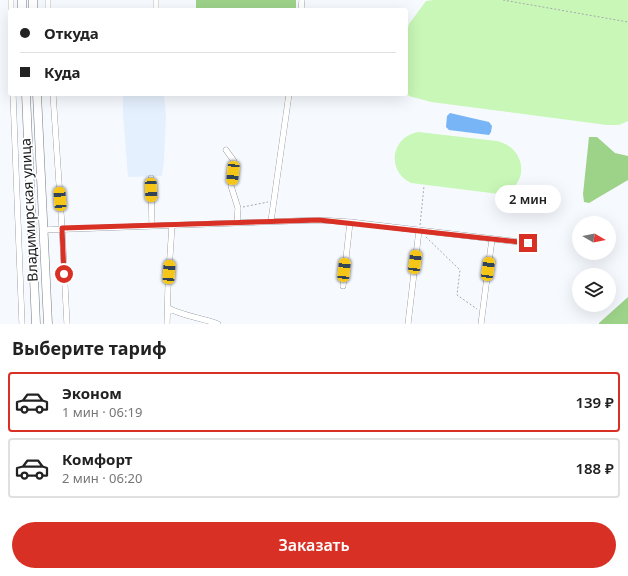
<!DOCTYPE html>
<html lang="ru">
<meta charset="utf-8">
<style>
:root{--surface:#fff;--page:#f2f2f2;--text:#222;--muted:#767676;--line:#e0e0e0;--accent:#d93025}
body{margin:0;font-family:"Noto Sans",sans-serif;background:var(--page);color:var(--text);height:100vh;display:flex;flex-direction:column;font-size:15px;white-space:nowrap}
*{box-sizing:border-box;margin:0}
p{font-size:13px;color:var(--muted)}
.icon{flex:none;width:22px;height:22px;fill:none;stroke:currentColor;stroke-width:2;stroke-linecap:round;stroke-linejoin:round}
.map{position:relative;height:324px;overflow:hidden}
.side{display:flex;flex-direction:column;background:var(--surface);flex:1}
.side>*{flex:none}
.hud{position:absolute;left:8px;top:8px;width:400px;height:88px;border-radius:4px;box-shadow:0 4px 16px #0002;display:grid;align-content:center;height:88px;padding:0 12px;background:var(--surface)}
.needle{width:26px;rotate:99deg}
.buttons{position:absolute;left:572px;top:216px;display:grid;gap:8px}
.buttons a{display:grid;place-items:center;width:44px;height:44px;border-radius:50%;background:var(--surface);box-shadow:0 4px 16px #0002;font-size:20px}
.end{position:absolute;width:18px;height:18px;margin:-9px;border:5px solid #d93025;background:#fff;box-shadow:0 0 0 2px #fff}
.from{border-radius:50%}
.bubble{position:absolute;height:28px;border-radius:14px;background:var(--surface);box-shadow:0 4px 16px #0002;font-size:13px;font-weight:600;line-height:28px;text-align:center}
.car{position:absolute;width:12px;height:24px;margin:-12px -6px;border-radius:5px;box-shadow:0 0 3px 1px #0007;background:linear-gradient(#f5c518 24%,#345 0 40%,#f5c518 0 76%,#345 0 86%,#f5c518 0)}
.hud b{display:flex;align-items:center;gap:14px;height:38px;font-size:15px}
.hud b+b{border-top:1px solid var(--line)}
.hud i{width:10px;height:10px;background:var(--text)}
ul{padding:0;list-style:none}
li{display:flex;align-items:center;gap:12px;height:60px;margin:0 8px 6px;padding:0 4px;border:2px solid var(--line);border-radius:4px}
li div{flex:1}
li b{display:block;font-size:15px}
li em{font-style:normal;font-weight:600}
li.on{border-color:var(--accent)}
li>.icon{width:36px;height:36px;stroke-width:1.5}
h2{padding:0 12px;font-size:18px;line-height:48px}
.primary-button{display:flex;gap:8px;margin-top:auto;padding:8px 12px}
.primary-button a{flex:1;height:46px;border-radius:24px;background:var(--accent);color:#fff;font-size:16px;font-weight:600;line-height:46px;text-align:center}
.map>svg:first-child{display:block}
.built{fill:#e5f0fe}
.green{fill:#c8f7b7}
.forest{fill:#9dd289}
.water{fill:#78b5f6}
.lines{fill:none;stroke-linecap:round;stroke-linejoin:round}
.minor-casing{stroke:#747980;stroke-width:6}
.highway-casing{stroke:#747980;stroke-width:9}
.path{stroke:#a7aaae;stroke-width:1;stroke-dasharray:2 2;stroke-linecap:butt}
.minor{stroke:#fff;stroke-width:5.5}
.highway{stroke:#fff;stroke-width:8}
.route{stroke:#d93025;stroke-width:5}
.labels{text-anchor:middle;stroke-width:3.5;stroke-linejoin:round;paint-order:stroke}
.street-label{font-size:14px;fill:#181a1d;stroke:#fff}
</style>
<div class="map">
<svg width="628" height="324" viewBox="0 0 628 324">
<rect width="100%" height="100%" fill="#f6faff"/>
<!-- built -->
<path class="built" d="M123,94H164L166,117L164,160L162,176L128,177L123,115Z"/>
<!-- green -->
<path class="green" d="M434,0H628V121L619,125H607L431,102L409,96L406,92V35L409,24L426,1Z
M418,132L497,141C527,148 531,187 499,194L411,183C386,171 391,137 418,132Z"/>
<!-- forest -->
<path class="forest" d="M196,0H296V10H196Z
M589,137H597L615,153L628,156V180L589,203L584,202L583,194Z
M628,297V324H599V323Z"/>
<!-- water -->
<path class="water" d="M450,113L489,122L492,126L491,132L489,135L449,130L446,127L447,116Z"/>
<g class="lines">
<!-- minor casing -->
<g class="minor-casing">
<path id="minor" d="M11,0V10
M48,0V10
M156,0V10
M301,10L302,0
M13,94L22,324
M53,94L62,228L67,324
M226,150L234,161L231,186L238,208L237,223
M151,178L152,226
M271,221L289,94
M43,230L319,220L350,222L528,243
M343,286L350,222
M168,308C183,316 202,318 218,324
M167,324L168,287L172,225
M408,324L419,230
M481,324L492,239"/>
</g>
<!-- highway casing -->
<g class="highway-casing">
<path id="highway" d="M22,0V10
M33,0V10
M26,94L36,324
M37,94L48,324"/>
</g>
<!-- path -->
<path class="path" d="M503,0L628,22
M243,207L268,202
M420,225L424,186
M426,237L460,270L457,295L477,309"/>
<!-- minor -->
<use href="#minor" class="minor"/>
<!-- highway -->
<use href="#highway" class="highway"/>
</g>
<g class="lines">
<!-- route -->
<path class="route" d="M64,274L62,228L319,220L528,243"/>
</g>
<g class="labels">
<!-- street labels -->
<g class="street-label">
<text transform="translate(29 210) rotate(-93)" y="5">Владимирская улица</text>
</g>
</g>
</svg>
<div class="buttons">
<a><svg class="needle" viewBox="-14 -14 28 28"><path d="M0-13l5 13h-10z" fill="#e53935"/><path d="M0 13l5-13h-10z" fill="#767676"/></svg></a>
<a><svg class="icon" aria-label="layers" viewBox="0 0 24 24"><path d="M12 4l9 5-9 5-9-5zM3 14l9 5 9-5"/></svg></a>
</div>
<i class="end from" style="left:64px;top:274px"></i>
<i class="end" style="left:528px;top:243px"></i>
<div class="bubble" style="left:495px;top:185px;width:66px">2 мин</div>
<i class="car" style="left:233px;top:173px;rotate:186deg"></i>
<i class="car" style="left:151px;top:190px;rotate:178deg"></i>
<i class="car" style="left:60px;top:199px;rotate:356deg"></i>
<i class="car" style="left:415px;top:262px;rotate:7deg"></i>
<i class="car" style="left:488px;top:269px;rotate:8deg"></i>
<i class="car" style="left:344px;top:270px;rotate:6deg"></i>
<i class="car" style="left:169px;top:272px;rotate:4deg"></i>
<div class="hud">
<b><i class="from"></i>Откуда</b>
<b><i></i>Куда</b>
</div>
</div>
<section class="side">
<h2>Выберите тариф</h2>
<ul>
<li class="on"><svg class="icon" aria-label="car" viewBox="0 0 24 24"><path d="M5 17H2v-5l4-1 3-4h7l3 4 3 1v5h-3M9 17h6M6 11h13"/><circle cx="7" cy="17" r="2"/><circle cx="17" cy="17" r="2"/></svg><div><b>Эконом</b><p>1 мин · 06:19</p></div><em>139 ₽</em></li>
<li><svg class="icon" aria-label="car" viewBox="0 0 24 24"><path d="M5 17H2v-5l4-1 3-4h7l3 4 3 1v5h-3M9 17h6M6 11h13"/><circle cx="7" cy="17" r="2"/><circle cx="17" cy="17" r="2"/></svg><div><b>Комфорт</b><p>2 мин · 06:20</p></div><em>188 ₽</em></li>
</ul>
<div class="primary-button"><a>Заказать</a></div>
</section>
